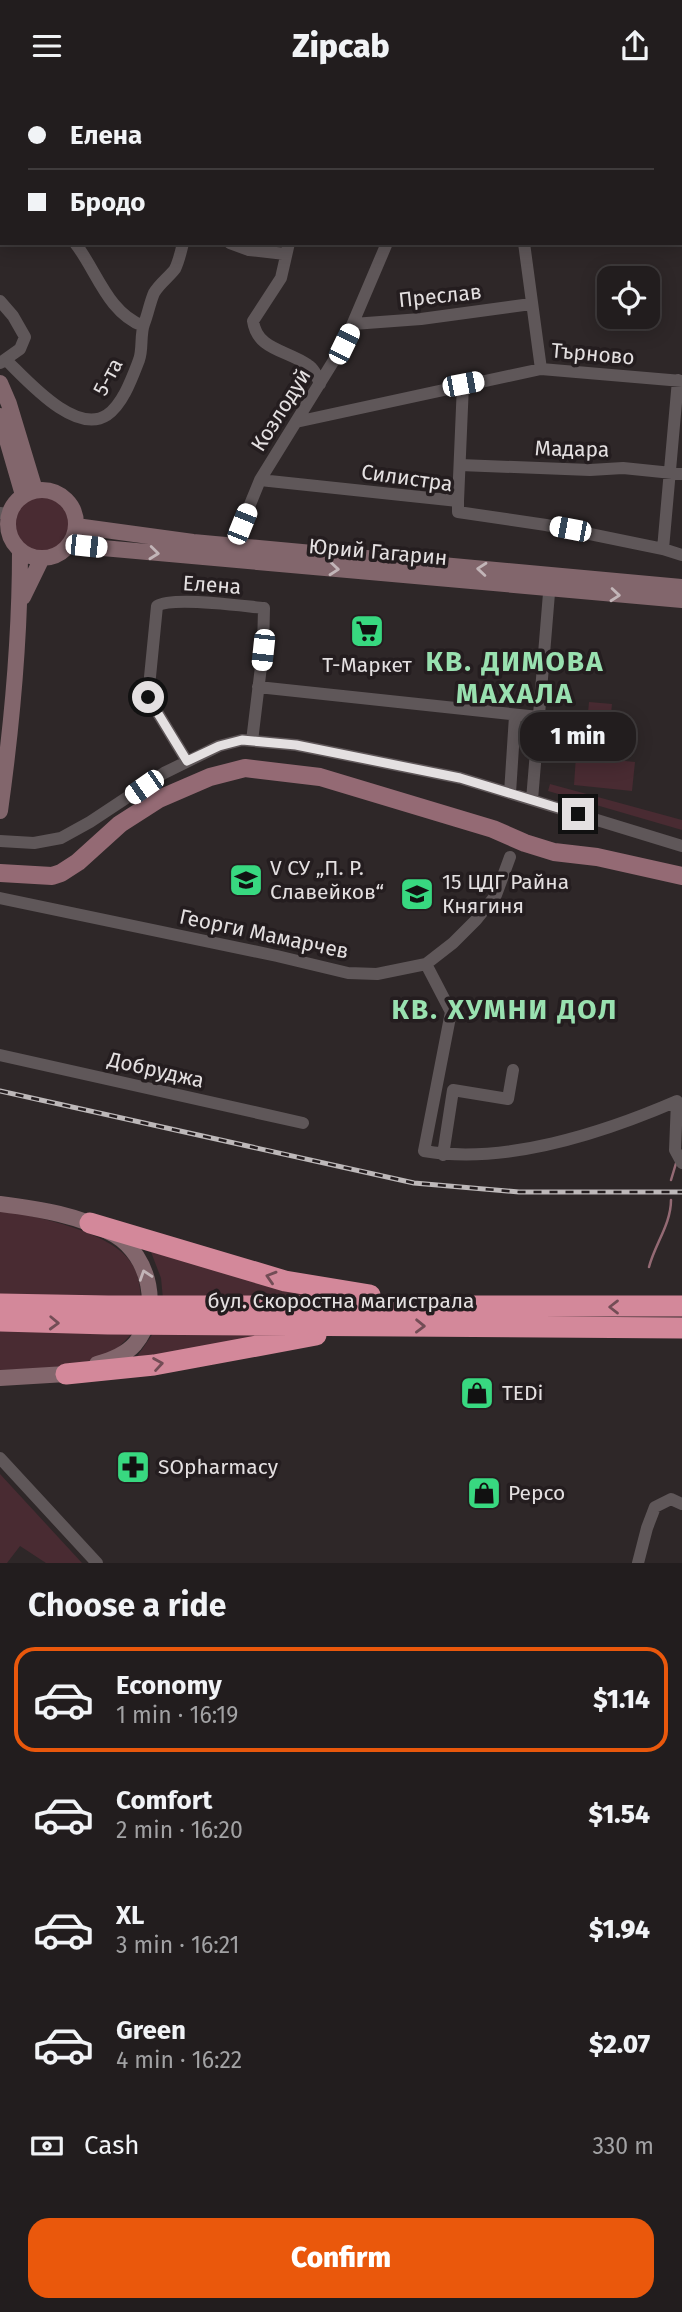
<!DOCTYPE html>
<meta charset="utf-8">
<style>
:root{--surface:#221d1e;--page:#2e2a2b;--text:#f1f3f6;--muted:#a2a2a4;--line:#3f3b3c;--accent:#ea580c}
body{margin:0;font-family:"Fira Sans",sans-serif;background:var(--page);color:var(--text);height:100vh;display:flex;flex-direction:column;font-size:26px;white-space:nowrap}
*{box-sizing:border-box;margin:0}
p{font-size:23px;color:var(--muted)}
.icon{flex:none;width:38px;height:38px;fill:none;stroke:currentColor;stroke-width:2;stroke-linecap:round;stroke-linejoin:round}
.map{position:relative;height:1472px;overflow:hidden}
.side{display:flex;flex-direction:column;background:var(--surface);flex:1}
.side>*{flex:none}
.hud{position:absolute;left:0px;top:0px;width:682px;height:154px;box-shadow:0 4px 18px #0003,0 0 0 2px var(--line);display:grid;align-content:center;height:154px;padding:0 28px;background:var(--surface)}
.controls{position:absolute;left:597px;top:175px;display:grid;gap:14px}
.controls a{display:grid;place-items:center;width:63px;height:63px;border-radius:14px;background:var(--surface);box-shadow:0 4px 18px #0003,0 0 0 2px var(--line);font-size:35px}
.end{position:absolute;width:32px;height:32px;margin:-16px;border:9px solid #e4e0e1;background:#111;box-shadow:0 0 0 4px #111}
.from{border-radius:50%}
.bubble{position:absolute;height:49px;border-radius:21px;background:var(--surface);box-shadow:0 4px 18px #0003,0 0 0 2px var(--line);font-size:23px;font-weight:800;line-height:49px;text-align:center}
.car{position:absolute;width:21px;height:42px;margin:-21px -10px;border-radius:9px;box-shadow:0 0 5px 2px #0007;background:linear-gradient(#fff 24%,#345 0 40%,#fff 0 76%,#345 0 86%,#fff 0)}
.hud b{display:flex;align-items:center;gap:24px;height:66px;font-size:26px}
.hud b+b{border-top:2px solid var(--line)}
.hud i{width:18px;height:18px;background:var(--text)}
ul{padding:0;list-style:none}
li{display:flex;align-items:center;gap:21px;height:105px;margin:0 14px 10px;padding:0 14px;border:4px solid transparent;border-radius:21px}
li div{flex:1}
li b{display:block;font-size:26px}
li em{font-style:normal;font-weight:800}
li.active{border-color:var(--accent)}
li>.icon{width:63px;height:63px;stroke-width:1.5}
h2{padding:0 28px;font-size:32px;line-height:84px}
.pay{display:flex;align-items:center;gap:18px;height:77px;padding:0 28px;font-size:26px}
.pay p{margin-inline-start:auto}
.primary-button{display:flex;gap:14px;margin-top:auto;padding:14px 28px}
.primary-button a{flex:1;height:80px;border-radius:21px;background:var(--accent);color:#fff;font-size:28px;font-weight:800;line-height:80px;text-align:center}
header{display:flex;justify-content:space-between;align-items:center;height:91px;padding:0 28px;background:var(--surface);font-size:32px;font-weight:800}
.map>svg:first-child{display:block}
.green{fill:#492b32}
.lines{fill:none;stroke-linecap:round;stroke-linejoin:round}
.stream{stroke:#946a74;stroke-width:2.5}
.river{stroke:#946a74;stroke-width:18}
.street{stroke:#5f5759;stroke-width:12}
.secondary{stroke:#82666c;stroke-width:16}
.highway{stroke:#d3889a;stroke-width:21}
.rail-casing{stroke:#bdb8b9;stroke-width:5}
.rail{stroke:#241d1f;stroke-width:2.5;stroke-dasharray:8;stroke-linecap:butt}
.oneway{stroke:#c2b5b8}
.oneway2{stroke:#734d56}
.route{stroke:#e4e0e1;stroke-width:9}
.labels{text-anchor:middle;stroke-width:7;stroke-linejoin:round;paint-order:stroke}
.street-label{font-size:21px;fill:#e4e0e1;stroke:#241d1f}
.poi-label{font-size:21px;fill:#e4e0e1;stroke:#241d1f;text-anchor:start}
.district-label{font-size:28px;font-weight:bold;letter-spacing:2px;fill:#99e1b0;stroke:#241d1f}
</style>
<header><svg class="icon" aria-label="menu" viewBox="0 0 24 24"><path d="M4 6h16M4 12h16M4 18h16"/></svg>Zipcab<svg class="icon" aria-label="share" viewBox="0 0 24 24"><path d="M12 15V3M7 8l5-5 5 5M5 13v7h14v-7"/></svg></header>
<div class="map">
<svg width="682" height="1472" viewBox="0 0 682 1472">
<rect width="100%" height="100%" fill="#2e2728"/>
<!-- green -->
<path class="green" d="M409,0H682V81L681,2H408Z
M13 434a28 28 0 1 1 56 0a28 28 0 1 1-56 0Z
M589,611L612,613L608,655L585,653Z
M576,665L635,671L632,700L574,694Z
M550,693L682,729V739L548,700Z
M0,1119C35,1125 114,1141 132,1173C139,1184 140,1196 141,1209L0,1205Z
M151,1161L346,1210L163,1208L161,1187Z
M0,1237L133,1241C126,1249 117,1259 108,1263C79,1277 32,1278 0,1279Z
M154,1241H311L136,1267Z
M0,1383L82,1472H46L20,1455L7,1472H0Z"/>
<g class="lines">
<!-- stream -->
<path class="stream" d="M671,1089L677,1069
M649,1176C655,1153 671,1133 671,1109"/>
<!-- river -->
<path class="river" d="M0,782L52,785L61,782L78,771L120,733L159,708L210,686L245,677L320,686L493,738L525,752L554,761L597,766L682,785"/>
<!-- street -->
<path class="street" d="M211,0L217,2
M64,2L65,0
M365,2L366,0
M0,28L2,29
M75,152C97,180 107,221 143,235
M230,152L249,159L285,163
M289,152L281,187L253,230C257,259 287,259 308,274C314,277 317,286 320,293
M524,152L541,278
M0,210L13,225L25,246L20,258L0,272
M353,233L421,228L531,213
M6,269C26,288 75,345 107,324C123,313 132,287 139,269C143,258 140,244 144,233C148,223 150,211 154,202C159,193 169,186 175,178C179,170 181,160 183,152
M296,331L541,278L682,290
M460,374L590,379L623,377L682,383
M260,389L458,410V421L546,434L663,458L678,289
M458,410L463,293
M0,422L8,423
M663,458L682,464
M231,460L260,389L344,253L387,152
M258,596L539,626
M187,670L148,606L157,515C173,505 242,515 264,517L263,559L252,650
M510,702L515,625
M532,709L550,490
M0,750L34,752L61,747L90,731L164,682L219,655L242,649L296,654L460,687L682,755
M0,807L277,865L348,882L377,883L426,873L453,852L476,829L496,804L510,766
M426,873L451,921L424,1060C504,1074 603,1042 677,1010L675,1059L682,1072
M0,964L303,1032
M443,1064L453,999L508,1008L513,979
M0,1367L97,1472
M638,1472L647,1437L655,1416L671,1408L682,1413"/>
<!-- secondary -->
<path class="secondary" d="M0,292L9,313L35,399
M0,325L23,404
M8 433a34 34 0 1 1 68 0a34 34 0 1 1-68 0Z
M76,435L193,451L682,496
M69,454L682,509
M23,506L42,467
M0,720C12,634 20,547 20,460
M0,1113C39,1118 80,1124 115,1144C150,1165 162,1220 135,1253C125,1264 112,1269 97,1273
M0,1287L66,1283L76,1280"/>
<!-- highway -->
<path class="highway" d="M90,1132L285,1190L370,1204
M0,1213L108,1215H682
M0,1230L108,1233L682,1237
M66,1283L154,1274L316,1244"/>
<!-- rail casing -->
<g class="rail-casing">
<path id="rail" d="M0,1000L414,1092L519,1101H682"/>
</g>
<!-- rail -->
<use href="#rail" class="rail"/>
</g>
<!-- one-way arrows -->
<defs><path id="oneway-chevron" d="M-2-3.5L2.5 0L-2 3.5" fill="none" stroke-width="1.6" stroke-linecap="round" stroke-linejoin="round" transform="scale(1.75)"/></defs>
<g class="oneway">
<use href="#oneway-chevron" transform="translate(154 462) rotate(6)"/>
<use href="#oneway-chevron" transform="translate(334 478) rotate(5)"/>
<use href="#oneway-chevron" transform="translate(482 478) rotate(-175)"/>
<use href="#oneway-chevron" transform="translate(615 504) rotate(5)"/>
<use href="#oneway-chevron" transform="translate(145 1184) rotate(-108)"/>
</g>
<g class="oneway2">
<use href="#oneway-chevron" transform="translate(271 1186) rotate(-163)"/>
<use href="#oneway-chevron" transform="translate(614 1216) rotate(180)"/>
<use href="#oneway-chevron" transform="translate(54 1232) rotate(2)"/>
<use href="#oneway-chevron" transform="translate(420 1235) rotate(1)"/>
<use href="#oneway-chevron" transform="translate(158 1273) rotate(-9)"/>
</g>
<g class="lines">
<!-- route -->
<path class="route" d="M148,606L187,670L219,655L242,649L296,654L460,687L578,723"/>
</g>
<!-- icons -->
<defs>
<g id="supermarket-square" transform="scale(1.75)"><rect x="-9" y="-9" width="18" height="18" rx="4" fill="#38d880" stroke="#241d1f"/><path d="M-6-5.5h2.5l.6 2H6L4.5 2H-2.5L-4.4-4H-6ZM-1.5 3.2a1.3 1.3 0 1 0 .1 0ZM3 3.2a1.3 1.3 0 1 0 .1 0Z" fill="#111"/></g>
<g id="school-square" transform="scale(1.75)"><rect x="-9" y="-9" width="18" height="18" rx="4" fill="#38d880" stroke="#241d1f"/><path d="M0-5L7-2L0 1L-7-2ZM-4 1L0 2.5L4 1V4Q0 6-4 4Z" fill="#111"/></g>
<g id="shop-square" transform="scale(1.75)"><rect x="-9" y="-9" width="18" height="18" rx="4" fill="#38d880" stroke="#241d1f"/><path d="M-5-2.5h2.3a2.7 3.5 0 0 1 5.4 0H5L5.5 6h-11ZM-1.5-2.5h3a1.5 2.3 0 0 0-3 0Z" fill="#111"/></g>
<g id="pharmacy-square" transform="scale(1.75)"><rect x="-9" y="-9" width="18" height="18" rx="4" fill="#38d880" stroke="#241d1f"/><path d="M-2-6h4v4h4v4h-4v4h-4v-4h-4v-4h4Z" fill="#111"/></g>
</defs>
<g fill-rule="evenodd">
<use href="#supermarket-square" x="367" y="540"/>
<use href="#school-square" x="246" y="789"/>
<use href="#school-square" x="417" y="803"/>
<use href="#shop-square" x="477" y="1302"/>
<use href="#pharmacy-square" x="133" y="1376"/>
<use href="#shop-square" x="484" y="1402"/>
</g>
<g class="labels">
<!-- street labels -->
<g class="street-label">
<text transform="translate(440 205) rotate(-6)" y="7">Преслав</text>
<text transform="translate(593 263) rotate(5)" y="7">Търново</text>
<text transform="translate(108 286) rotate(-62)" y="7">5-та</text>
<text transform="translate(281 319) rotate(-58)" y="7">Козлодуй</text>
<text transform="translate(572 358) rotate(1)" y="7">Мадара</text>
<text transform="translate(407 387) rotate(8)" y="7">Силистра</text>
<text transform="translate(378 461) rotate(5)" y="7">Юрий Гагарин</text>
<text transform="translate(212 494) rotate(4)" y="7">Елена</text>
<text transform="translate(264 843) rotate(12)" y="7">Георги Мамарчев</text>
<text transform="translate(156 979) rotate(13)" y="7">Добруджа</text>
<text x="341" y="1217">бул. Скоростна магистрала</text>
</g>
<!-- poi labels -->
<g class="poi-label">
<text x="367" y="581" text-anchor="middle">Т-Маркет</text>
<text x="270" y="784">V СУ „П. Р.<tspan x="270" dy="24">Славейков“</tspan></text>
<text x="442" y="798">15 ЦДГ Райна<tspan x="442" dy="24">Княгиня</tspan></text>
<text x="502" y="1309">TEDi</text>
<text x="158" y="1383">SOpharmacy</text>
<text x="508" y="1409">Pepco</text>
</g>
<!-- district labels -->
<g class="district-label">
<text x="515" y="580">КВ. ДИМОВА<tspan x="515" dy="32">МАХАЛА</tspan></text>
<text x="505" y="928">КВ. ХУМНИ ДОЛ</text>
</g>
</g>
</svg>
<div class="controls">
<a><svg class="icon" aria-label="locate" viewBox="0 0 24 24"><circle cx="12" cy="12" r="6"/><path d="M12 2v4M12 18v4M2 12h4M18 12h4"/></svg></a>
</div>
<i class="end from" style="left:148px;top:606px"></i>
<i class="end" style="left:578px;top:723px"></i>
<div class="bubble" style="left:520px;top:621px;width:116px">1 min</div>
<i class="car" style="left:344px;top:253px;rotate:26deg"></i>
<i class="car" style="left:463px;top:293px;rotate:79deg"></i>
<i class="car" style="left:242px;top:433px;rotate:22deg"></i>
<i class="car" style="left:570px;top:438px;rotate:281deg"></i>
<i class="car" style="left:86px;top:455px;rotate:96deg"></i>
<i class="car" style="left:263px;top:559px;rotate:186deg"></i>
<i class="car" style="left:144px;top:696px;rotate:235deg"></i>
<div class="hud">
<b><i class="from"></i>Елена</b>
<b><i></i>Бродо</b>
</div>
</div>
<section class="side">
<h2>Choose a ride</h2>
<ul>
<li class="active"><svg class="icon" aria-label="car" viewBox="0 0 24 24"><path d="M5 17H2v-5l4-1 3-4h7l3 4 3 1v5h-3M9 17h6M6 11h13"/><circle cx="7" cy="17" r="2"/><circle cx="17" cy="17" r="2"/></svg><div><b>Economy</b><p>1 min · 16:19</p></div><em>$1.14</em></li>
<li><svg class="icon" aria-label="car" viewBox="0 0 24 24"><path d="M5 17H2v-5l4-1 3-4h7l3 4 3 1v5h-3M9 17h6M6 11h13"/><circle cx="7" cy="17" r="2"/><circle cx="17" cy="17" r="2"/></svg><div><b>Comfort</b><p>2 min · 16:20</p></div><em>$1.54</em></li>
<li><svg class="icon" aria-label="car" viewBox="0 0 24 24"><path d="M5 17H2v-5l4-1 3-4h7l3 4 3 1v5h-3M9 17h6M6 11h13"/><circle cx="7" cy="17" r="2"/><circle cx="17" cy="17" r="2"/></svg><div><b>XL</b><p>3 min · 16:21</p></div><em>$1.94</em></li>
<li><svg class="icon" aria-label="car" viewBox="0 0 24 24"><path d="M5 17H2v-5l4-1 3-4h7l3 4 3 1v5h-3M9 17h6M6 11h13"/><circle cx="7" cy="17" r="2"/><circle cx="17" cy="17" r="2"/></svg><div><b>Green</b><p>4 min · 16:22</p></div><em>$2.07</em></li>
</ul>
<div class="pay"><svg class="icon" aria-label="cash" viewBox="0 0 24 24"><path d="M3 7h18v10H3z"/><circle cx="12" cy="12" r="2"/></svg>Cash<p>330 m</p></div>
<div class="primary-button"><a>Confirm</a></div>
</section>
